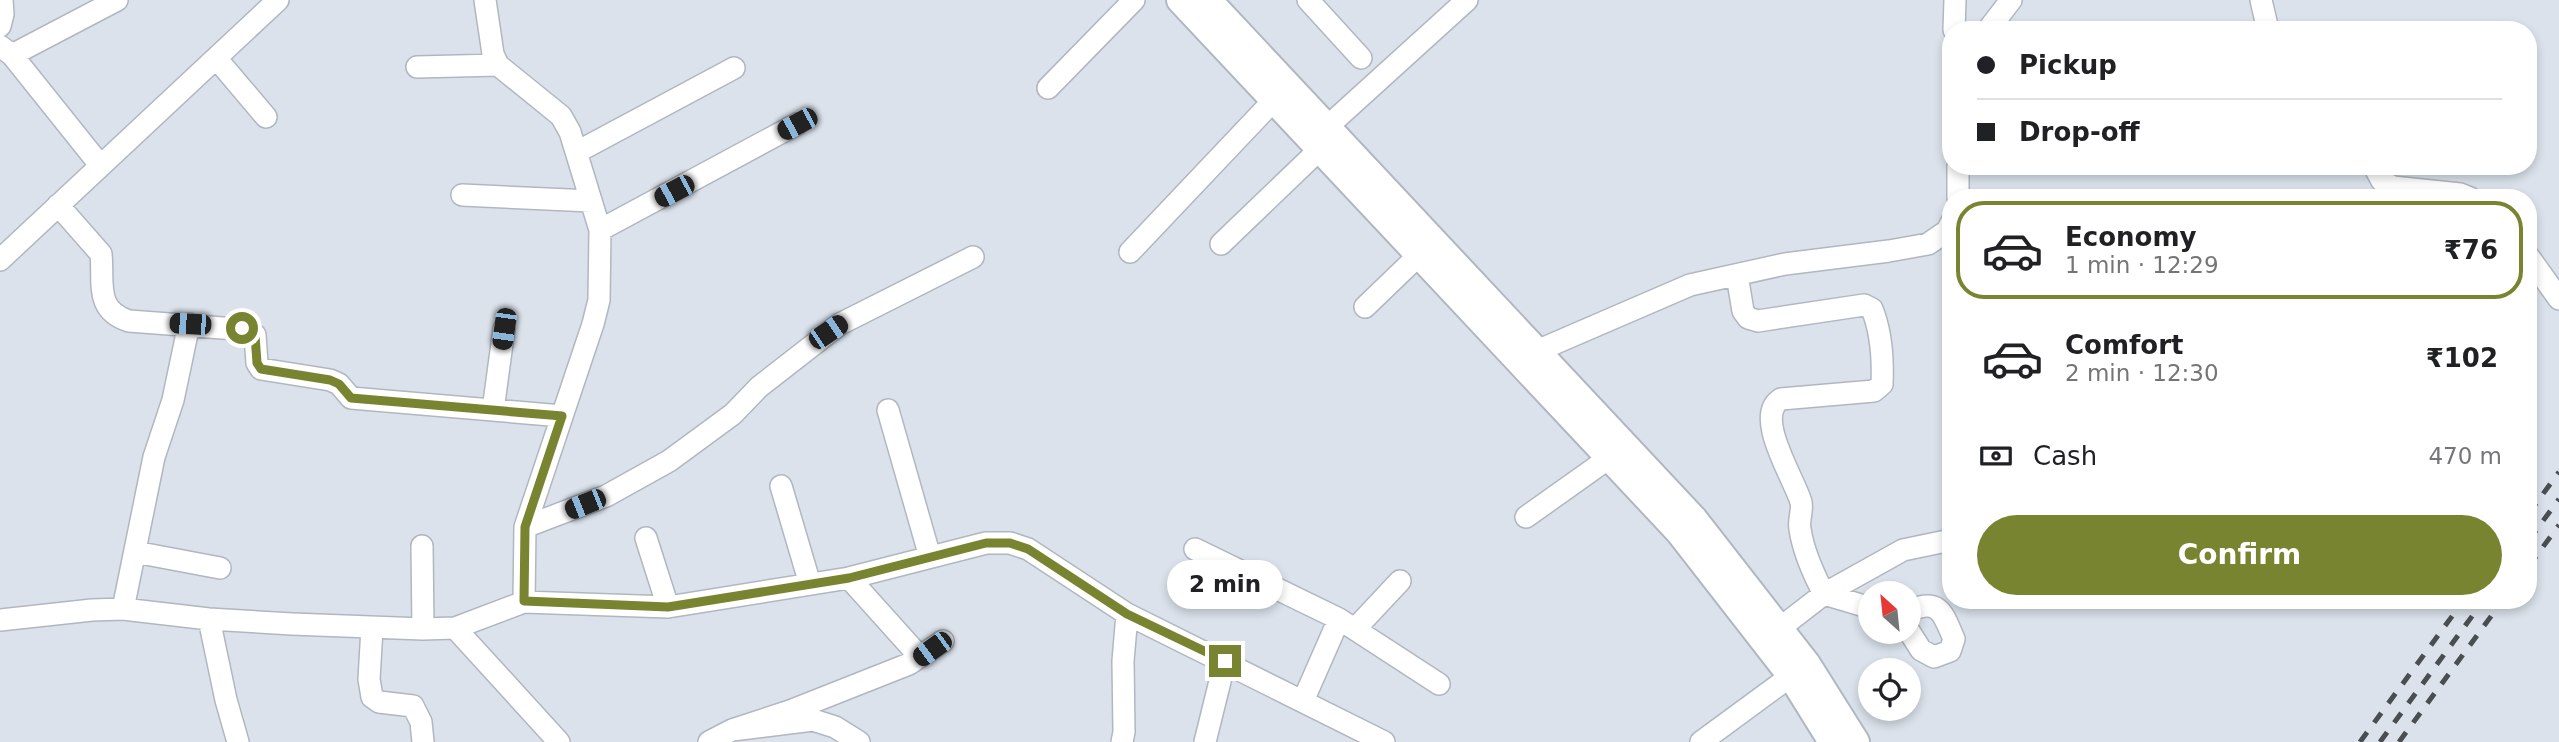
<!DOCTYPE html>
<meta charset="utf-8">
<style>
:root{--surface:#fff;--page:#f6f6f6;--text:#202124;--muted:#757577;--line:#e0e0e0;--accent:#798431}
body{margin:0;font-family:"DejaVu Sans",sans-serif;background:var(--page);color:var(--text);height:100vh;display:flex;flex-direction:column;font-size:26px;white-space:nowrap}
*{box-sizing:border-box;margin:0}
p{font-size:23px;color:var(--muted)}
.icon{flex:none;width:38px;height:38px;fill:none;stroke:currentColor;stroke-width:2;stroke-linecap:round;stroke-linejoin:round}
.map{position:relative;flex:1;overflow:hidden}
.sheet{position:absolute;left:1942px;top:189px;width:595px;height:420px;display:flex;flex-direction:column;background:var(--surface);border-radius:28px;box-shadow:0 4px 10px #0003}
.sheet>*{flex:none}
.guide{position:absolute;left:1942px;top:21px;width:595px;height:154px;border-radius:28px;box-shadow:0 4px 10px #0003;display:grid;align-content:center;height:154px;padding:0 35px;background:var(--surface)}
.needle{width:46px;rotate:333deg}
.tools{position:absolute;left:1858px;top:581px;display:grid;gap:14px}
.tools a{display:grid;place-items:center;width:63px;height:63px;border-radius:50%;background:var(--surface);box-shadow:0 4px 10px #0003;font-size:35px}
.end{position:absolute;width:32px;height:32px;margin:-16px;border:9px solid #798431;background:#fff;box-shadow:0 0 0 4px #fff}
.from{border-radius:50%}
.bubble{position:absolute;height:49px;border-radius:24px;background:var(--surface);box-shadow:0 4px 10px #0003;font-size:23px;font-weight:700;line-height:49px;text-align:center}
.car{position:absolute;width:21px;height:42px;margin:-21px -10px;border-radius:9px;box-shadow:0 0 5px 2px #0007;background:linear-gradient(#222 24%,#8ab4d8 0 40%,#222 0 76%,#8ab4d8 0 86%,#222 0)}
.guide b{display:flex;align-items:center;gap:24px;height:66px;font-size:26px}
.guide b+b{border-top:2px solid var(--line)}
.guide i{width:18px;height:18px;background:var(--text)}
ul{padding:12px 0 0;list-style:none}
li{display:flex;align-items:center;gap:21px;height:98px;margin:0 14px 10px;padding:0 21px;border:4px solid transparent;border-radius:28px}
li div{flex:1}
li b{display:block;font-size:26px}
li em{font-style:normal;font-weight:700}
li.active{border-color:var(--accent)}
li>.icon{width:63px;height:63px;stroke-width:1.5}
.pay{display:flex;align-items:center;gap:18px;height:77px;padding:0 35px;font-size:26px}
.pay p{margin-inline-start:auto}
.primary-button{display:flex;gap:14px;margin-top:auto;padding:14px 35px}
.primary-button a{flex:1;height:80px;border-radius:42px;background:var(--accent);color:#fff;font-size:28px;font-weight:700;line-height:80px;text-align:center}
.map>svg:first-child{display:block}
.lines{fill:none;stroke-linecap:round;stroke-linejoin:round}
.minor-casing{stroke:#b1b7c0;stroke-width:24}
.major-casing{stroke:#b1b7c0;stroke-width:30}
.minor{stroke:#fff;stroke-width:21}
.major{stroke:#fff;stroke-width:26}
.rail{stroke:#4a4e53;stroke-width:5;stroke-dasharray:12 12;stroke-linecap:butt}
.route{stroke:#798431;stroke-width:9}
</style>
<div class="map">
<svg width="2559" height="742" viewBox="0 0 2559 742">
<rect width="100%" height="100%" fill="#dbe2eb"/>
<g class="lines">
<!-- minor casing -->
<g class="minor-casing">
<path id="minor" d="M485,0L493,54L498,65L561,116L570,132L600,230L599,300L593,324L525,527L524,602
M1308,0L1361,58
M2261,0L2268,30
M0,26L3,14L2,0
M1954,30L1955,0
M1988,30L2011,0
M0,46L12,55L100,165
M12,55L117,0
M216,58L266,117
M417,67L498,65
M1048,88L1134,0
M1327,127L1467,0
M577,152L734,68
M1958,166V198
M2374,166L2382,181L2393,187L2460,194L2470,198
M462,195L591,201
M58,205L101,254C104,282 94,310 129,321L249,330L255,335L257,363L261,369L330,380L339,384L351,398L562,416
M600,230L797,124
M1221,244L1320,149
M1130,252L1274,100
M2529,257L2559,299
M0,260L278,0
M1737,275L1743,311L1748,318L1758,321L1864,305L1872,309C1881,331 1883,360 1882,384L1874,391L1781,399C1753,416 1794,478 1801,502C1803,511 1798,520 1800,529C1803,550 1814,575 1824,594L1780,628
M1365,307L1419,255
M1537,351L1690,285L1785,264L1889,251L1928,244L1947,231L1951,223
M493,410L504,329
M888,410L930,557
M781,486L810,584
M1526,517L1609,458
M525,527L606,496L669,461L733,414L759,387L840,324L973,257
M646,538L668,607
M422,546L423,629
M1195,549L1339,619L1439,684
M135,552L220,568
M849,578L920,657
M1871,608L1824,594L1903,550L1951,540
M123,609L154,457L173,400L189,324
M1909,611C1940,597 1943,614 1954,639L1950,651L1934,657L1921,650L1909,631
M209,619L226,700L238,742
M0,620L92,610L123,609L209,619L292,624L423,629L455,628L524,602L668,607L849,578L986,543H1010L1028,549L1127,614L1384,742
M372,628L369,679L372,697L379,702L413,706L421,722L423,742
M455,628L559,742
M1355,629L1400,581
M1303,701L1339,619
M732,730L790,711L909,664L943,641
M709,742L732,730L813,720L835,727L859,742
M1122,742L1124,732L1123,661L1127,614
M1205,742L1225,661
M1701,742L1803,667"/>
</g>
<!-- major casing -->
<g class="major-casing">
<path id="major" d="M1180,0L1679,532L1791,676L1832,742
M1208,0L1694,519L1807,664L1856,742"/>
</g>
<!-- minor -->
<use href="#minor" class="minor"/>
<!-- major -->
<use href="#major" class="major"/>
<!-- rail -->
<path class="rail" d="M2529,513L2559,472
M2529,540L2559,499
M2529,566L2559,525
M2360,742L2464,600
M2380,742L2484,600
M2399,742L2503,600"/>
</g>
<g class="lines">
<!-- route -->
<path class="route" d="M242,328L255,335L257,363L261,369L330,380L339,384L351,398L562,416L525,527L524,601L668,607L849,578L986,543H1010L1028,549L1127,614L1225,661"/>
</g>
</svg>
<div class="tools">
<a><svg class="needle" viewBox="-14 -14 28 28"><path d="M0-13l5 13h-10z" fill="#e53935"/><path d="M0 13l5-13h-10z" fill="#757577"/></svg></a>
<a><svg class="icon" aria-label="locate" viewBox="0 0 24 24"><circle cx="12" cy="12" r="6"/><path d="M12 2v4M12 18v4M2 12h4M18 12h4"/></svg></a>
</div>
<i class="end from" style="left:242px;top:328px"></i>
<i class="end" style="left:1225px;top:661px"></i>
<div class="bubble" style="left:1167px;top:560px;width:116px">2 min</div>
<i class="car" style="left:797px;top:124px;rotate:242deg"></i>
<i class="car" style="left:674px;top:191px;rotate:242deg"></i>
<i class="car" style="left:190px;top:324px;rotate:273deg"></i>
<i class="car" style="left:504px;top:329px;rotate:188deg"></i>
<i class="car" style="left:828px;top:332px;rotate:56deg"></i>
<i class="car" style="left:585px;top:504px;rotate:248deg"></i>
<i class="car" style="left:932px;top:649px;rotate:234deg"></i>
<div class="guide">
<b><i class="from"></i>Pickup</b>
<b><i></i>Drop-off</b>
</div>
<section class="sheet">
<ul>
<li class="active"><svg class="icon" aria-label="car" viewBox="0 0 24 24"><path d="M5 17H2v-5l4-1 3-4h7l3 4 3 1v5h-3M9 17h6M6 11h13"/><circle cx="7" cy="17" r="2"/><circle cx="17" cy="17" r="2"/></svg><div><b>Economy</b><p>1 min · 12:29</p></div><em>₹76</em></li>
<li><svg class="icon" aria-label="car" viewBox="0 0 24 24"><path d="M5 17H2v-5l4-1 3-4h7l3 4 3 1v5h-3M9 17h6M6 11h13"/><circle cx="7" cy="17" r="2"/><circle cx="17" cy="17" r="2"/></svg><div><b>Comfort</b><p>2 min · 12:30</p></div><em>₹102</em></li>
</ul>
<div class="pay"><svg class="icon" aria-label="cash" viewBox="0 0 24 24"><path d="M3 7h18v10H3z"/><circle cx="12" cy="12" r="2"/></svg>Cash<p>470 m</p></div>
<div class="primary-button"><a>Confirm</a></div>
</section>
</div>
